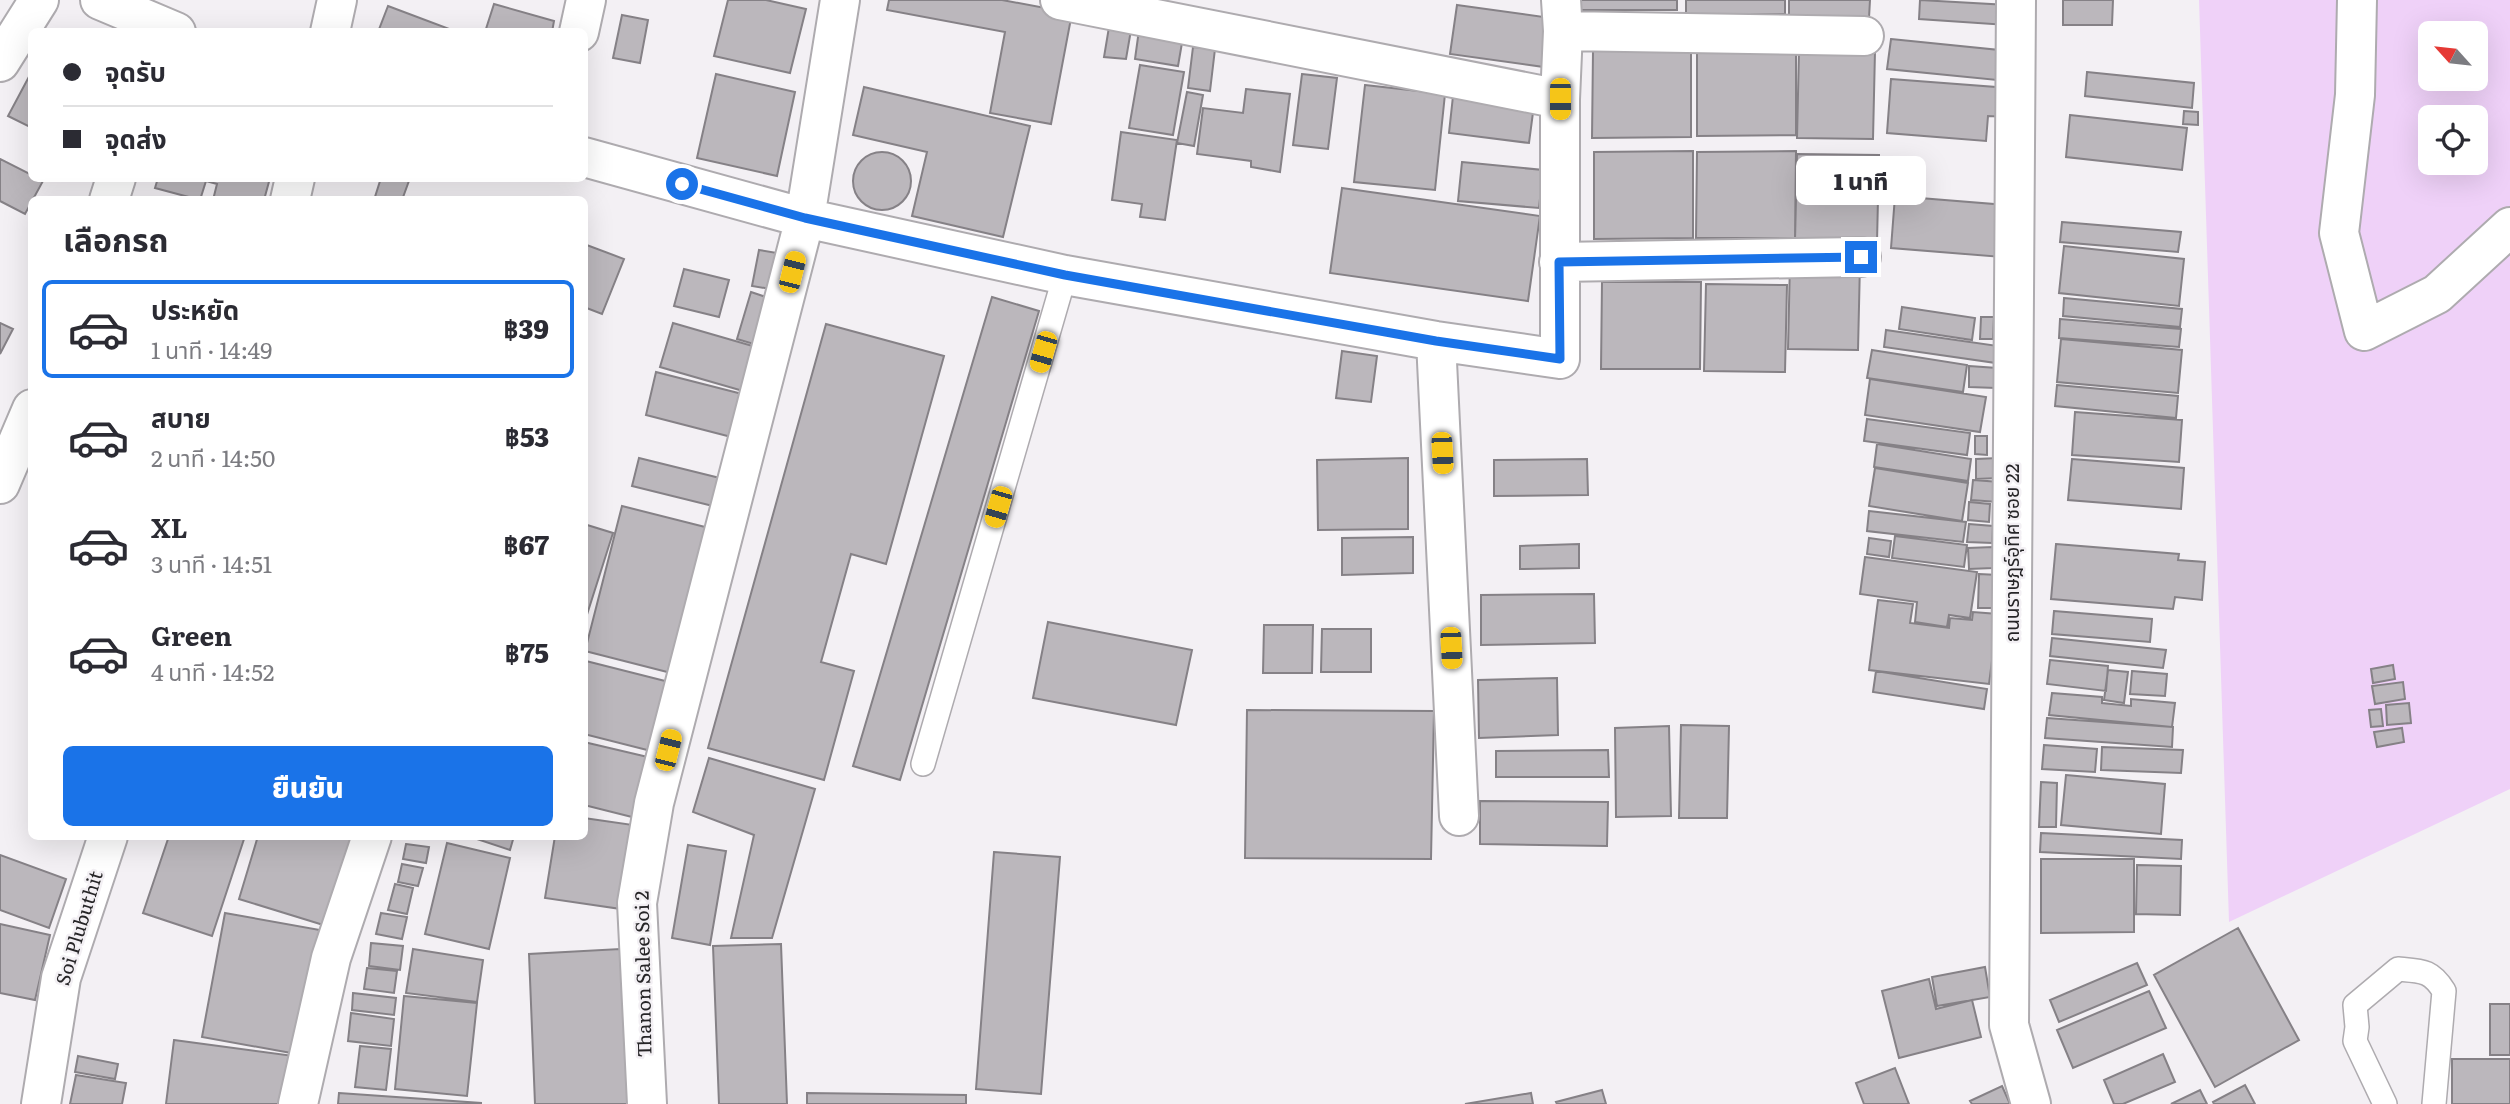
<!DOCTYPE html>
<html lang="th">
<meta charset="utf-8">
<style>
:root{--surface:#fff;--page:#f7f7f7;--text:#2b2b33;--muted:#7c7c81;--line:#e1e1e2;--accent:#1a73e8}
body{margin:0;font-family:Literata,"Noto Sans Thai",serif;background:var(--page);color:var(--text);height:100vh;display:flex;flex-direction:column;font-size:26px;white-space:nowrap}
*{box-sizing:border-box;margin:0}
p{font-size:23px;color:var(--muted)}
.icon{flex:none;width:38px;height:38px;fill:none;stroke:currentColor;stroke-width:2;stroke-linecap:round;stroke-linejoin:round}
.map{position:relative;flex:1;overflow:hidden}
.details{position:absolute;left:28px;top:196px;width:560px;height:644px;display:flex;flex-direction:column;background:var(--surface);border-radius:10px;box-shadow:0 7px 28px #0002}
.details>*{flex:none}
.guide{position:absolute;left:28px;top:28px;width:560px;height:154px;border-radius:10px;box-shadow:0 7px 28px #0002;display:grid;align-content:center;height:154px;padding:0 35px;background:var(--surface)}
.needle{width:46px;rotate:297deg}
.tools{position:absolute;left:2418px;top:21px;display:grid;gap:14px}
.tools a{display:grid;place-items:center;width:70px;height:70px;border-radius:10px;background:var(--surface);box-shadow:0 7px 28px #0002;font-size:35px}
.end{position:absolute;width:32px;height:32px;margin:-16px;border:9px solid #1a73e8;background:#fff;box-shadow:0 0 0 4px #fff}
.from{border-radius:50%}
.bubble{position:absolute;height:49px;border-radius:10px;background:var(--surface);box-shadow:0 7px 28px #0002;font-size:23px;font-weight:800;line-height:49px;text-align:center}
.car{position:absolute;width:21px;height:42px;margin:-21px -10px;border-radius:9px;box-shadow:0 0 5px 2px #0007;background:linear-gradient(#f5c518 24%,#345 0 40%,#f5c518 0 76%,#345 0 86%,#f5c518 0)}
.guide b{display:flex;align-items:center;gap:24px;height:66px;font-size:26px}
.guide b+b{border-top:2px solid var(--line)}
.guide i{width:18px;height:18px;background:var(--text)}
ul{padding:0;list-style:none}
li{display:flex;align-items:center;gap:21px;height:98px;margin:0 14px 10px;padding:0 21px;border:4px solid transparent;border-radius:10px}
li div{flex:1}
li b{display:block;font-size:26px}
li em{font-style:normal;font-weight:800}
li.on{border-color:var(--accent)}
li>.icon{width:63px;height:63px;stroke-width:1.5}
h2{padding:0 35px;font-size:32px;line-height:84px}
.primary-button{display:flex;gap:14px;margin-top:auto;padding:14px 35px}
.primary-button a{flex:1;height:80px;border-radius:10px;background:var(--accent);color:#fff;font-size:28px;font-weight:800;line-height:80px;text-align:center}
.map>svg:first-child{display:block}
.green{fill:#efd1f8;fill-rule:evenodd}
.building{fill:#bbb7bc;stroke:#858186;stroke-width:2}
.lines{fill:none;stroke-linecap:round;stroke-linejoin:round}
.lane-casing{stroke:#aeabaf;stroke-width:26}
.street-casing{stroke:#aeabaf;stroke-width:42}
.lane{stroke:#fff;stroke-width:23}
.street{stroke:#fff;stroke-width:38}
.route{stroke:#1a73e8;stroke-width:9}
.labels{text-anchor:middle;stroke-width:5;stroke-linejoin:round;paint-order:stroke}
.street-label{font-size:19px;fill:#262527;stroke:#f3f0f4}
</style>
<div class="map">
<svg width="2510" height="1104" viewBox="0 0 2510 1104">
<rect width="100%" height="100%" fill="#f3f0f4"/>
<!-- green -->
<path class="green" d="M2199,0H2510V789L2229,922ZM2431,33H2476V79H2431ZM2431,117H2476V163H2431Z"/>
<!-- building -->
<path class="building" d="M728,0H766L806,9L790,73L714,56Z
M889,0H1002L1072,13L1051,124L990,113L1005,32L887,10Z
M1578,0H1677V10H1578Z
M1686,0H1785V14H1686Z
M1789,0H1870L1869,18L1789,17Z
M1920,0L2008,5L2007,25L1919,19Z
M2063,0H2113L2112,25H2063Z
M494,4L554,21L552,32H485Z
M1457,5L1551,18L1544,67L1450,54Z
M388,6L452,30L451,32H378Z
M622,15L648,20L640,63L613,58Z
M1109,27L1131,30L1126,59L1104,57Z
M1139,30L1183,37L1178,66L1135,59Z
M1891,39L2009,51L2007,81L1887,69Z
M1193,47L1215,49L1210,91L1188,88Z
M1796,48V135L1697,136V49Z
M1799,50L1875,51L1873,139L1797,138Z
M1593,51H1691V137L1592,138Z
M1140,65L1184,72L1173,135L1129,128Z
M32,71V128L8,116Z
M2087,72L2194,83L2192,108L2085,96Z
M716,74L795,92L777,176L697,158Z
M1302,74L1337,78L1328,149L1293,145Z
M1891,79L2009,88L2007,117L1988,116L1986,141L1887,133Z
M1365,85L1445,94L1435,190L1354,182Z
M864,87L1030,126L1003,237L912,216L927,152L853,135Z
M1246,89L1290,94L1280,172L1251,167V161L1197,154L1203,108L1243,113Z
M1187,92L1203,95L1194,146L1177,143Z
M1453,96L1534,105L1529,143L1449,133Z
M2184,111L2198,112V125L2183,124Z
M2070,115L2187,128L2182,170L2066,157Z
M1121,132L1177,140L1165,220L1140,217L1142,204L1112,200Z
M1693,151V238L1594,239V152Z
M1796,151L1795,238H1696L1697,152Z
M853 181a29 29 0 1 1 58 0a29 29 0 1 1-58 0Z
M1797,154L1879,155L1877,242L1795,241Z
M0,159L32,175V178L43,181L25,214L0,201Z
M1462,162L1543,170L1539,208L1458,201Z
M158,178H270L264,200H213L217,184L206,181L200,200L155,188Z
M381,178H410L402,200H374Z
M1342,188L1540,216L1528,301L1330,273Z
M1895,196L2006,205L2002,257L1891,248Z
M2062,222L2181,232L2178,252L2060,242Z
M584,244L624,259L602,314L584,307Z
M2064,246L2184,259L2179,306L2059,293Z
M759,250L783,254L777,290L752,286Z
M1790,262L1860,263L1858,350L1788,349Z
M684,269L729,280L719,317L674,306Z
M1602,282H1701L1700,369H1601Z
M1706,284L1787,285L1785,372L1704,371Z
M751,292L778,301L764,347L737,339Z
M992,297L1039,311L900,780L853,766Z
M2064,298L2182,309L2180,327L2063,316Z
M1902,307L1975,318L1972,340L1899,329Z
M1981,317H1994L1993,339H1980Z
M2060,319L2181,329L2179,347L2059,338Z
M0,323L13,329L0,354Z
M673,323L763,349L750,393L660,367Z
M826,324L944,356L886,564L851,554L821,662L854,671L824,780L708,748Z
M1886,330L1998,346L1996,363L1884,347Z
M2061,339L2182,350L2178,393L2057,382Z
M1872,350L1967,365L1963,392L1867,378Z
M1342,351L1377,356L1371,402L1336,398Z
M1969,366L1997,368L1996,388L1969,387Z
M656,372L754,397L743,440L646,415Z
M1870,379L1986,397L1980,432L1865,415Z
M2057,385L2178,396L2176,418L2055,406Z
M2075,412L2182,420L2179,462L2072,455Z
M1867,419L1970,433L1967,455L1864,441Z
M1975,436H1987V455L1975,454Z
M1877,444L1971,459L1968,481L1874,467Z
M639,458L732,481L725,509L632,486Z
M1408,458V529L1318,530L1317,460Z
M1998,458L1999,478L1976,479V459Z
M1587,459L1588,495L1494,496V460Z
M2072,459L2184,468L2181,509L2068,500Z
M1875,468L1968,483L1962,521L1869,506Z
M1973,480L2000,482L1998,502L1971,500Z
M1969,502L1990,504L1989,522L1968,520Z
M622,506L717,530L679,675L585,651Z
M1869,511L1966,522L1963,542L1867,531Z
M584,524L613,533L584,624Z
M1969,524L1993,526L1992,543L1967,542Z
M1895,536L1967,545L1964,567L1892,558Z
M1413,537V573L1342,575V538Z
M1869,538L1891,541L1889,557L1867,554Z
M1579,544V568L1520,569V546Z
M2056,544L2179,554L2178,560L2205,562L2202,600L2175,597L2173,609L2051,599Z
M1993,547V568L1969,569L1968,548Z
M1865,557L1977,572L1970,618L1949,615L1947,627L1915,622L1917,602L1860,594Z
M1979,574L1998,575L1997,608H1978Z
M1594,594L1595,643L1481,645V595Z
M1878,600L1913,604L1910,623L1949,628L1950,618L1972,620L1973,612L1998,614L1989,684L1869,670Z
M2054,611L2152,619L2150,642L2052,634Z
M1048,622L1192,650L1176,725L1033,698Z
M1264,625H1313L1312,673H1263Z
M1322,629H1371V672H1321Z
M2052,638L2166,650L2163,668L2050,656Z
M2050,660L2108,666L2106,691L2047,684Z
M586,661L677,684L659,753L584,734Z
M2393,665L2395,679L2373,683L2371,669Z
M2108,670L2128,672L2124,703L2104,700Z
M1876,671L1987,689L1984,709L1873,692Z
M2132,671L2167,674L2165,696L2130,694Z
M1557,678L1558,735L1479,738L1478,680Z
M2403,682L2405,699L2375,704L2372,686Z
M2052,693L2102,697V703L2131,706V699L2175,703L2172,727L2049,715Z
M2409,703L2411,723L2387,725L2386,705Z
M2381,709L2383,726L2371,727L2369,710Z
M1247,710L1434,711L1431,859L1245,858Z
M2047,718L2173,727L2172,747L2045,738Z
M1681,725L1729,726L1727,818H1679Z
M1669,726L1671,816L1616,817L1615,728Z
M2402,728L2404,742L2377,747L2374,732Z
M584,742L652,758L636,818L584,805Z
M2044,745L2097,749L2095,772L2042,769Z
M2102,747L2183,750L2181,773L2101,770Z
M1608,750L1609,777H1496V751Z
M709,758L815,789L772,938H731L754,835L693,812Z
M2066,775L2165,784L2161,834L2061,825Z
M2041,782L2057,783L2056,827H2039Z
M1480,801L1608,802L1607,846L1480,844Z
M584,818L633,825L621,909L545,898L555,836H584Z
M2041,833L2182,840L2181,859L2040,852Z
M169,836H245L212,936L143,913Z
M258,836H362L333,928L239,899Z
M468,836H514L510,850Z
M447,843L510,858L489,949L425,934Z
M406,844L429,847L426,863L403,859Z
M688,845L726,851L710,945L672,938Z
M994,852L1060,857L1041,1094L976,1089Z
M0,855L66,879L49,928L0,910Z
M2041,859H2134V932L2041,933Z
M402,864L423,868L418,886L398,882Z
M2137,865L2181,866L2180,915L2136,914Z
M395,884L413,888L407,914L388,910Z
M225,913L331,932L308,1056L202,1037Z
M381,913L407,917L402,939L376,934Z
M0,924L50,935L35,1000L0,993Z
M2238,928L2299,1040L2215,1087L2154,975Z
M371,943L403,946L400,970L369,966Z
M781,944L787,1104H719L713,946Z
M413,949L483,960L477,1002L406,993Z
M620,949L628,1104H535L529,954Z
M2137,963L2147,985L2059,1022L2050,1000Z
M1985,967L1990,997L1937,1006L1932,977Z
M367,968L397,971L394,993L364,989Z
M1929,979L1936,1009L1972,1000L1981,1037L1899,1058L1882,991Z
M2149,991L2166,1028L2073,1068L2057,1030Z
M353,993L396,998L394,1015L352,1010Z
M404,996L477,1003L467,1096L395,1089Z
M2490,1004H2510V1055H2490Z
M351,1013L394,1019L391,1046L348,1041Z
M174,1040L294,1056L287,1104H166Z
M360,1046L391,1049L386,1090L355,1087Z
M2163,1054L2175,1082L2123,1104H2114L2104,1080Z
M78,1056L118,1064L115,1079L75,1072Z
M2452,1059H2510V1104H2452Z
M1895,1068L1909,1104H1864L1856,1083Z
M76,1075L126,1083L122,1104H70Z
M2245,1085L2255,1104H2214L2213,1102Z
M2002,1086L2010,1104H1972L1970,1101Z
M1602,1090L1606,1104H1557L1556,1102Z
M2200,1090L2207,1104H2171Z
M339,1093L481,1103V1104H338Z
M807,1093L966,1095V1104H807Z
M1531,1093L1533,1104H1465Z"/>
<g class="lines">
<!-- lane casing -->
<g class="lane-casing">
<path id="lane" d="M923,764L1065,275
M2385,1104L2355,1041L2357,1027L2355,1005L2398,969C2422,971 2431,970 2444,991L2434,1104"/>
</g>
<!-- street casing -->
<g class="street-casing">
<path id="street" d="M100,0L176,32
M1060,0L1560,99
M2016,0L2009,1025L2031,1104
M2357,0L2355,95L2339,233L2364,331L2437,294L2510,227
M1563,31L1864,36
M330,32L337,0
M579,32L586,0
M0,62L39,0
M584,157L805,218L1065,275L1436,341L1560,359V99L1563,31L1561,0
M109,200L116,178
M290,200L295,178
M1559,262L1861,257
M1436,341L1459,816
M0,484L32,409
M41,1104L61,978L108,836
M298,1104L331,958L372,836
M647,1104L637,903L654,803L805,218L840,0"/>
</g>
<!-- lane -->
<use href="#lane" class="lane"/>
<!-- street -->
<use href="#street" class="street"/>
</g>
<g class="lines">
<!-- route -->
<path class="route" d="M682,184L805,218L1065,275L1436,341L1560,359L1559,262L1861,257"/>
</g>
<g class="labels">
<!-- street labels -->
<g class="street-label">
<text transform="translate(2012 553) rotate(-90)" y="7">ถนนราษฎร์อุทิศ ซอย 22</text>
<text transform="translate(79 928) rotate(-73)" y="7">Soi Plubuthit</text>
<text transform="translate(643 974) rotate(-91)" y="7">Thanon Salee Soi 2</text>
</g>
</g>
</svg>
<div class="tools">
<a><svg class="needle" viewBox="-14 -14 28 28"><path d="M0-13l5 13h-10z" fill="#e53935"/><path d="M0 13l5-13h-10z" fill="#7c7c81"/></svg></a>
<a><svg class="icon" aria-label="locate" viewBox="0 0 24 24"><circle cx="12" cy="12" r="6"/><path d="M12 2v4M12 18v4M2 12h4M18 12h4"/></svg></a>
</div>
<i class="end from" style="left:682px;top:184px"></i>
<i class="end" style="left:1861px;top:257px"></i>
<div class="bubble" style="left:1796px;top:156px;width:130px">1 นาที</div>
<i class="car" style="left:1560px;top:99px;rotate:180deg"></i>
<i class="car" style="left:792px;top:272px;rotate:14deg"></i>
<i class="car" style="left:1043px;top:352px;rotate:196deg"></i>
<i class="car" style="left:1442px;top:453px;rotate:177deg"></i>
<i class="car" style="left:998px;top:507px;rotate:196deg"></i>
<i class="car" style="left:1451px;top:648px;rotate:177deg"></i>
<i class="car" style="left:668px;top:750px;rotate:14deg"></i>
<div class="guide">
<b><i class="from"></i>จุดรับ</b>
<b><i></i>จุดส่ง</b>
</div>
<section class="details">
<h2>เลือกรถ</h2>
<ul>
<li class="on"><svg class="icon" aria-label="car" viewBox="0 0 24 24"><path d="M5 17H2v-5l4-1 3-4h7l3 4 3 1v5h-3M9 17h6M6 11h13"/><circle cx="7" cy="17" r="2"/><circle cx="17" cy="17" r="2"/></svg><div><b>ประหยัด</b><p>1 นาที · 14:49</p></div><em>฿39</em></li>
<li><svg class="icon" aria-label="car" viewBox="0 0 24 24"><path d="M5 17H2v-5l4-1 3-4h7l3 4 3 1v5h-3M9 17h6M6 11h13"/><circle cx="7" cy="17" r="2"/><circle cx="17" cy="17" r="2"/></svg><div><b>สบาย</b><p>2 นาที · 14:50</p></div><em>฿53</em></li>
<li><svg class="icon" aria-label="car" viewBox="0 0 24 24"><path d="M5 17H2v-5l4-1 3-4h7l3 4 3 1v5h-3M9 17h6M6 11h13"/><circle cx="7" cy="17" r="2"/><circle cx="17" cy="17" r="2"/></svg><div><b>XL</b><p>3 นาที · 14:51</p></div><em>฿67</em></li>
<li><svg class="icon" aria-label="car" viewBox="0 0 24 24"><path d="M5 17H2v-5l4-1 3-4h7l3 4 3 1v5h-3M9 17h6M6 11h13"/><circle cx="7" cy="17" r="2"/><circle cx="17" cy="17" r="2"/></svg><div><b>Green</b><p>4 นาที · 14:52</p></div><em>฿75</em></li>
</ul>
<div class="primary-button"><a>ยืนยัน</a></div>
</section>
</div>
